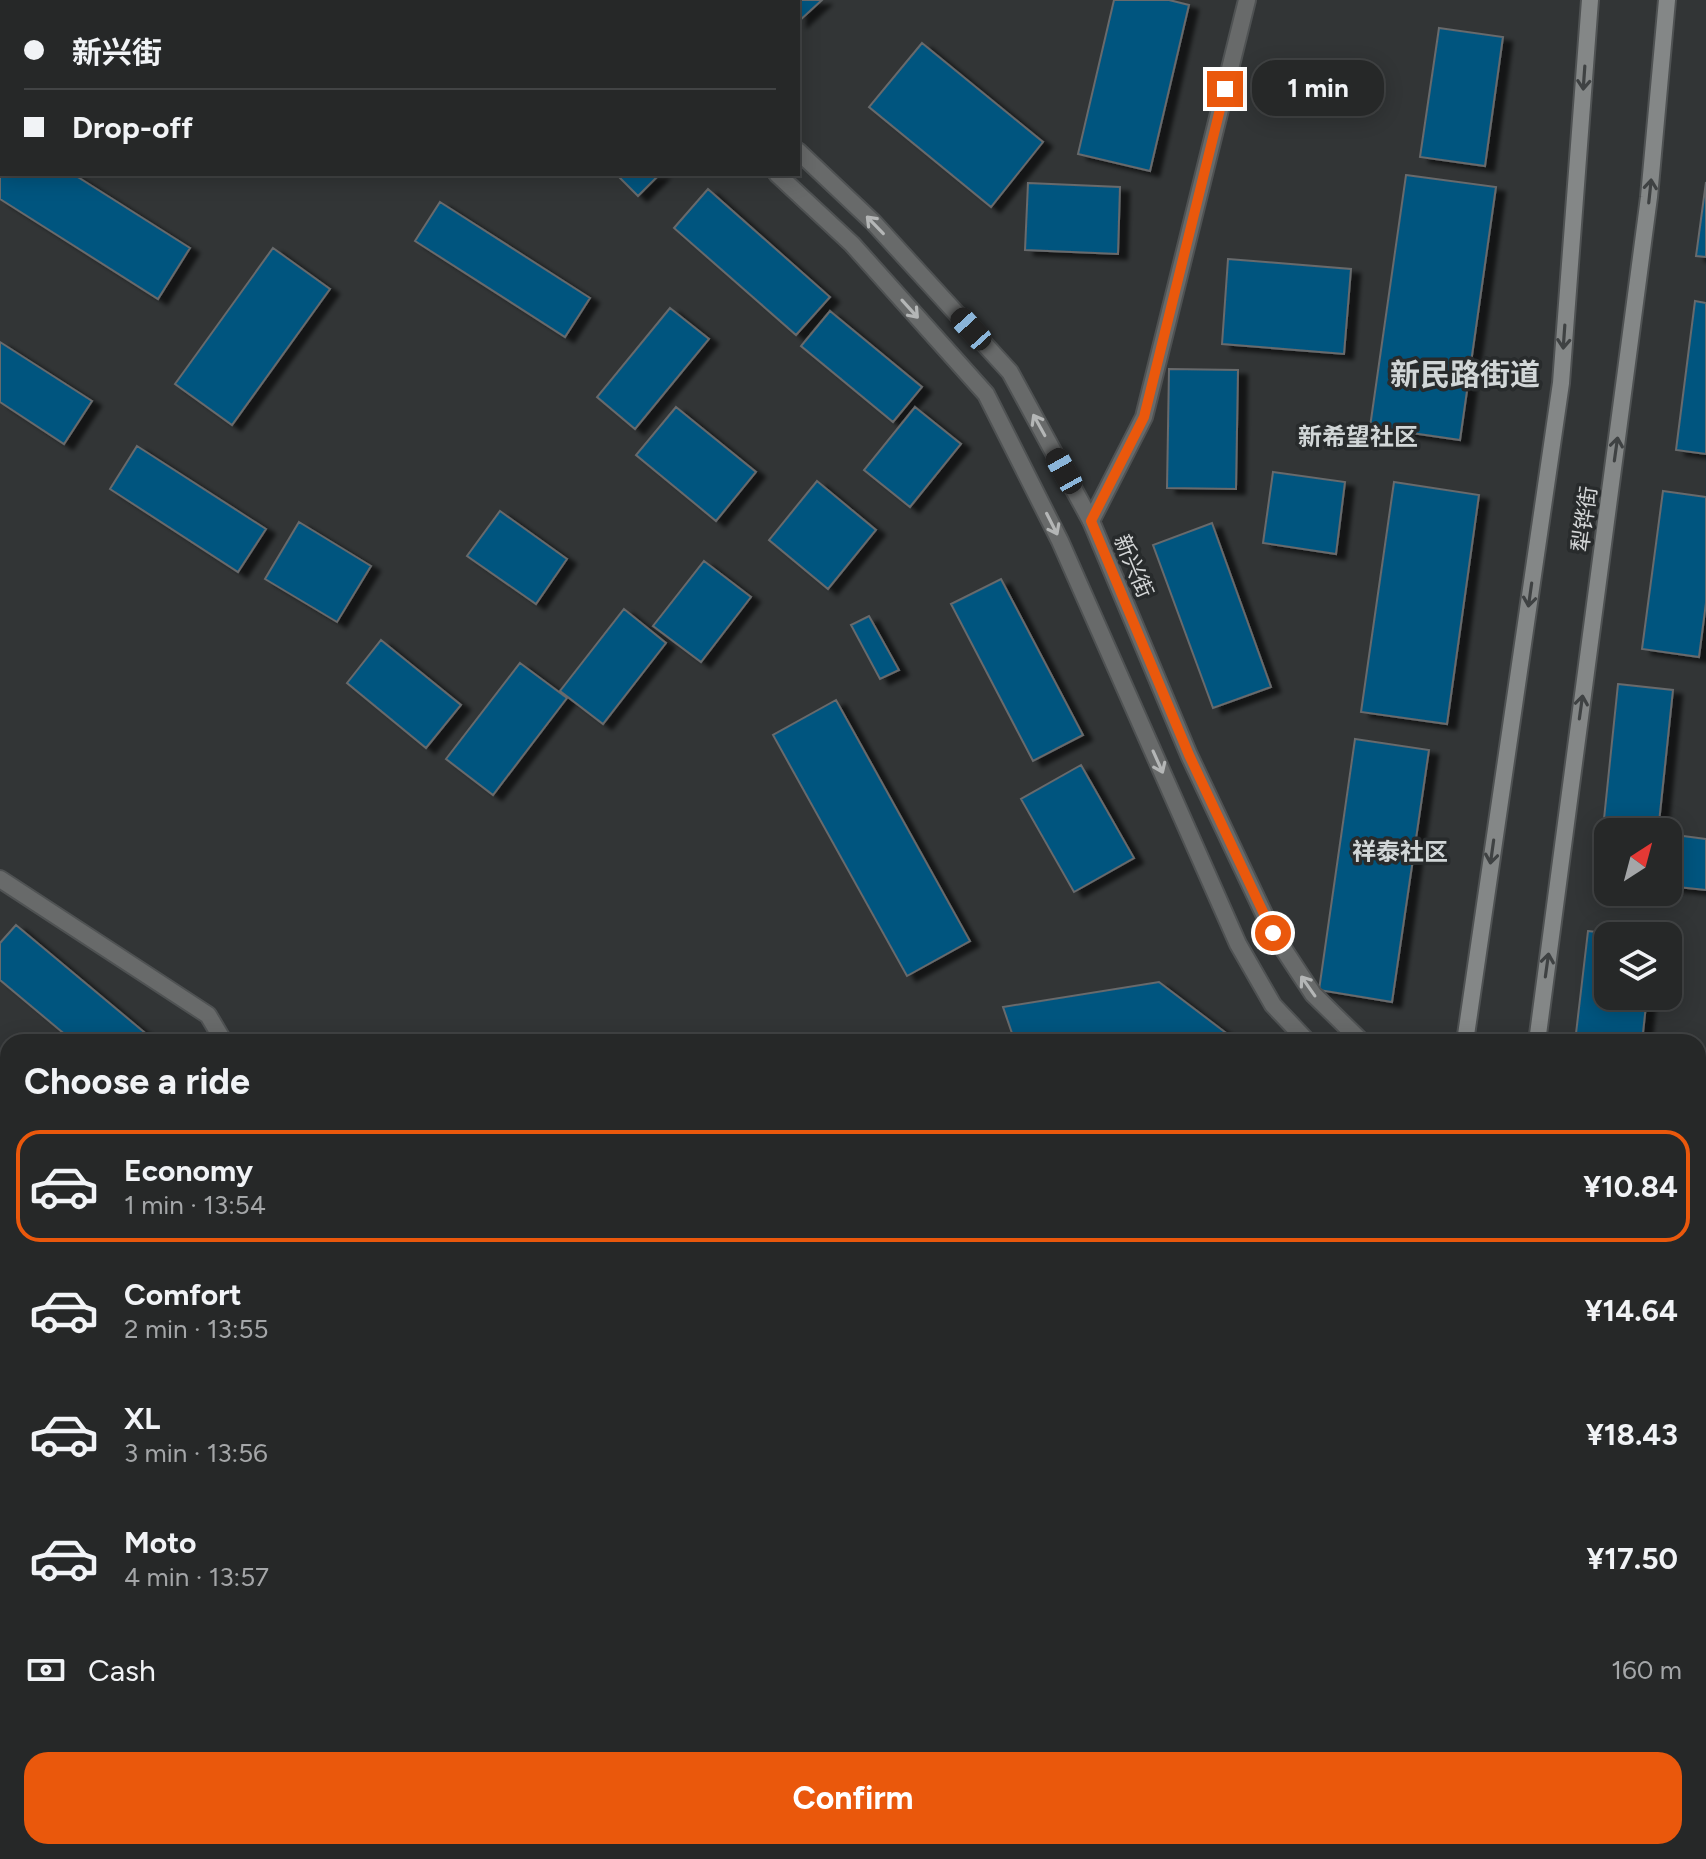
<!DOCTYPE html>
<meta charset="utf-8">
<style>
:root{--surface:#262828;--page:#2e3030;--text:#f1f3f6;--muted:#a4a6a8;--line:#424445;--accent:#ea580c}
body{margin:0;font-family:Figtree,"Noto Sans SC",sans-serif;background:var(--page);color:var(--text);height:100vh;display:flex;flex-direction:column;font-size:30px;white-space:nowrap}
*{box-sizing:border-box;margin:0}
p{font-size:26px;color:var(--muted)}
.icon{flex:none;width:44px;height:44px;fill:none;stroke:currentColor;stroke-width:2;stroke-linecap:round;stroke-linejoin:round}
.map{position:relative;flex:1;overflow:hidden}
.drawer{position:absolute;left:0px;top:1034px;width:1706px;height:826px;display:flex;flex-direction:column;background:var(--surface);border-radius:24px 24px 0 0;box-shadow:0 4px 20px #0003,0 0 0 2px var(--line)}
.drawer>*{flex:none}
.hud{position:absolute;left:0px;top:0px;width:800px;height:176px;box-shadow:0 4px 20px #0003,0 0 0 2px var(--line);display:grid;align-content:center;height:176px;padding:0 24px;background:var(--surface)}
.needle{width:52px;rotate:36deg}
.controls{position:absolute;left:1594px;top:818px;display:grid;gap:16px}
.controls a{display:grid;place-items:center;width:88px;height:88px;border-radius:16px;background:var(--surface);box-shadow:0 4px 20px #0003,0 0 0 2px var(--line);font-size:40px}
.end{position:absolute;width:36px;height:36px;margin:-18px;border:10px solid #ea580c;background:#fff;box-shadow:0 0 0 4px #fff}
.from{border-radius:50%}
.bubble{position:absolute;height:56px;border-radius:24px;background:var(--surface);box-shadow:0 4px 20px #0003,0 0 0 2px var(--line);font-size:26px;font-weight:700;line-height:56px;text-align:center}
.car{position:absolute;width:24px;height:48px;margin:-24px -12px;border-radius:10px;box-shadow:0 0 6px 2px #0007;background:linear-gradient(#222 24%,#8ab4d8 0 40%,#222 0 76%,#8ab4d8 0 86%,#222 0)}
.hud b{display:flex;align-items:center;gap:28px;height:76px;font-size:30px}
.hud b+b{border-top:2px solid var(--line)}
.hud i{width:20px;height:20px;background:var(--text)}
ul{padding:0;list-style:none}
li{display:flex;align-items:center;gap:24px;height:112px;margin:0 16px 12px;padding:0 8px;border:4px solid transparent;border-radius:24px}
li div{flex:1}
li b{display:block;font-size:30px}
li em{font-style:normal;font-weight:700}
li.active{border-color:var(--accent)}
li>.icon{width:72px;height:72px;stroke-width:1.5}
h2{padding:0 24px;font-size:36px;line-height:96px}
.pay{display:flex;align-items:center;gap:20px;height:88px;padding:0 24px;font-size:30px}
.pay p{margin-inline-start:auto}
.button{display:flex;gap:16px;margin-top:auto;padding:16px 24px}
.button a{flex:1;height:92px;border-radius:24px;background:var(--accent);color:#fff;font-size:32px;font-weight:700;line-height:92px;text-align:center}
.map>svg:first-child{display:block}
.building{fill:#05547f;stroke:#676a6c;stroke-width:2;filter:url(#shadow)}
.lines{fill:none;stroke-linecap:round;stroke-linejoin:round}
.minor-casing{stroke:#4f5253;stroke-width:20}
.tertiary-casing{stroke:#4f5253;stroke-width:20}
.secondary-casing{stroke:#4f5253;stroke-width:20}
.minor{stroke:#686a6a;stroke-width:16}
.tertiary{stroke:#686a6a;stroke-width:16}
.secondary{stroke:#848787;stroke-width:16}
.oneway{stroke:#3f4243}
.oneway2{stroke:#b4b6b6}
.route{stroke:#ea580c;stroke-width:10}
.labels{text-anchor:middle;stroke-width:7;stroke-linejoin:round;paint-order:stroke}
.street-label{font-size:22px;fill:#d4d6d7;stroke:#282b2c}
.neighbourhood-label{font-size:24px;font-weight:bold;fill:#d1d6d7;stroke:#282b2c}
.district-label{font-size:30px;font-weight:bold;fill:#d1d6d7;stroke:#282b2c}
</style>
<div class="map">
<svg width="1706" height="1859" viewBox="0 0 1706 1859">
<defs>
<filter id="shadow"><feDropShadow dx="9" dy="5" stdDeviation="2" flood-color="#0009"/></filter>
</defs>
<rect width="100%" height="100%" fill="#323536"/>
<!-- building -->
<path class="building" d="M439,0H541L543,2H441Z
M769,0H822L798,22V2Z
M1114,0H1169L1189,5L1150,171L1078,154Z
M1439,28L1503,37L1485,166L1420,157Z
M922,43L1043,142L991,207L869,107Z
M0,128L2,174H73L190,248L158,299L0,199Z
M616,174H660L638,196Z
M1406,175L1496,187L1460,440L1370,427Z
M1706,182V257L1696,256Z
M1028,183L1120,187L1118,254L1025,250Z
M708,189L830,297L796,335L674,228Z
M440,202L590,298L565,337L415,241Z
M273,248L330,289L232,425L175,384Z
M1228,259L1351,269L1344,354L1222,344Z
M1695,301L1706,303V454L1676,450Z
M670,308L709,339L635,429L597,397Z
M830,311L922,387L893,422L801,346Z
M0,342L92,401L64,444L0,402Z
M1169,369L1238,370L1236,489L1167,488Z
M676,407L756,472L716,521L636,455Z
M915,407L961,444L910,507L864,470Z
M137,446L266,529L238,572L110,489Z
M1273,472L1345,482L1336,554L1263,543Z
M817,481L876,530L828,589L769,540Z
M1394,482L1479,495L1447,724L1361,712Z
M1663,491L1706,497V603L1699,657L1642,649Z
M500,511L567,559L536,604L467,556Z
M299,522L371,566L337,622L265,579Z
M1212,523L1271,687L1213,708L1153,545Z
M704,561L751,597L701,662L653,626Z
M1001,579L1083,735L1033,761L951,604Z
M624,609L666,643L603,724L560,691Z
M869,616L899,670L880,679L851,625Z
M381,640L461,705L426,748L347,683Z
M520,663L567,698L493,795L446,759Z
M1618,684L1673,690L1658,832H1608V849L1601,848Z
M836,700L970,941L907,976L773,735Z
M1355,739L1429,750L1392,1002L1319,990Z
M1081,765L1134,858L1074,892L1021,799Z
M1668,834L1706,839V890L1668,886Z
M16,925L156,1042H74L0,980V943Z
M1588,931L1632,936H1608V996H1647L1642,1042H1575Z
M1159,982L1238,1042H1015L1003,1007Z
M1706,1122V1248L1698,1247V1150Z
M8,1143V1201L0,1194V1153Z
M0,1351L8,1358V1435L0,1429Z
M7,1637H8V1710L0,1708V1674Z
M42,1852H123L122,1859H40Z
M608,1852H744L743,1859H648Z
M797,1852H1116L1120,1853V1859H796Z
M1301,1852H1372V1859H1301Z
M1577,1852H1635V1859H1578Z"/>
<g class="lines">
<!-- minor casing -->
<g class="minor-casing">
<path id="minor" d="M17,2L18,0
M662,2L664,0
M0,27L2,24
M1091,521L1144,417L1247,0
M0,879L208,1015L224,1042
M323,1852L353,1859"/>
</g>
<!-- tertiary casing -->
<g class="tertiary-casing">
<path id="tertiary" d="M590,0L592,2
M638,0L641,2
M798,151L873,222L1010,372L1091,521L1189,755L1273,933L1313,994L1362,1042
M777,174L852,244L986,394L1060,541L1238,944L1273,1005L1308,1042
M1423,1852V1859
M1546,1852V1859"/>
</g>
<!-- secondary casing -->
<g class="secondary-casing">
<path id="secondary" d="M1465,1042L1561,383L1590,0
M1537,1042L1649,197L1667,0
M1465,1852L1466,1859
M1511,1852V1859"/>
</g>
<!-- minor -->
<use href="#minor" class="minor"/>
<!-- tertiary -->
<use href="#tertiary" class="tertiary"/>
<!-- secondary -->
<use href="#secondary" class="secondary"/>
</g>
<!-- one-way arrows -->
<defs><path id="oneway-shaft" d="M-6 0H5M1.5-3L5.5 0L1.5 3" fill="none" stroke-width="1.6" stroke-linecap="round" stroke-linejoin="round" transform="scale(2)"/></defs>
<g class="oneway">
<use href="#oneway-shaft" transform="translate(1584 78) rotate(94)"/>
<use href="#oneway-shaft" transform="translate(1650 191) rotate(-84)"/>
<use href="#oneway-shaft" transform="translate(1564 337) rotate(94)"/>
<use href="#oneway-shaft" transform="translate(1616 449) rotate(-82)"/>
<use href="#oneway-shaft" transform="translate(1530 595) rotate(98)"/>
<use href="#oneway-shaft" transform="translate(1581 707) rotate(-82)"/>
<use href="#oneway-shaft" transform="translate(1492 852) rotate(98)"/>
<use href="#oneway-shaft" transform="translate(1547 965) rotate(-82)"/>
</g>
<g class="oneway2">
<use href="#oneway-shaft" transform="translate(875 225) rotate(-134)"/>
<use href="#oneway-shaft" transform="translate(910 309) rotate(48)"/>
<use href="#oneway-shaft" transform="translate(1039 425) rotate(-119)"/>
<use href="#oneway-shaft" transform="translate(1052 524) rotate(63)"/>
<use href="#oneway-shaft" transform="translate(1158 762) rotate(66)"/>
<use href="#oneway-shaft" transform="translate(1308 986) rotate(-125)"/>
</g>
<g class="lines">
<!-- route -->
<path class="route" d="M1225,89L1144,417L1091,521L1189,755L1273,933"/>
</g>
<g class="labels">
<!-- street labels -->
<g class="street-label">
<text transform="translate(1584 519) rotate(-82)" y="8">犁铧街</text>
<text transform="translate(1134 566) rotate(67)" y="8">新兴街</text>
</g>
<!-- neighbourhood labels -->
<g class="neighbourhood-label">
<text x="1358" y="445">新希望社区</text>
<text x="1400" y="860">祥泰社区</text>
</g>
<!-- district labels -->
<g class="district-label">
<text x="1465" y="385">新民路街道</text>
</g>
</g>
</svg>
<div class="controls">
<a><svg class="needle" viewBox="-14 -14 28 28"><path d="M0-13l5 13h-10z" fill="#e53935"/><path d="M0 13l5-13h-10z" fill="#a4a6a8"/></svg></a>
<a><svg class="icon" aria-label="layers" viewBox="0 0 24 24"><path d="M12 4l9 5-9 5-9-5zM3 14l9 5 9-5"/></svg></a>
</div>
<i class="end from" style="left:1273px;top:933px"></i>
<i class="end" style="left:1225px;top:89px"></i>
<div class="bubble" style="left:1252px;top:60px;width:132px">1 min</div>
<i class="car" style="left:971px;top:329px;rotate:318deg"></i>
<i class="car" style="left:1064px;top:471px;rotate:331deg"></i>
<div class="hud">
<b><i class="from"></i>新兴街</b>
<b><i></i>Drop-off</b>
</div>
<section class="drawer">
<h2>Choose a ride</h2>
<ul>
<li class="active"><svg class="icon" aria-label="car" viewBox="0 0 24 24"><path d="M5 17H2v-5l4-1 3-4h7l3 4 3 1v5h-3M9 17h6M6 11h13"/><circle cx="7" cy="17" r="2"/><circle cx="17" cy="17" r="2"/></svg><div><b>Economy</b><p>1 min · 13:54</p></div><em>¥10.84</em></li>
<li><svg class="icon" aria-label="car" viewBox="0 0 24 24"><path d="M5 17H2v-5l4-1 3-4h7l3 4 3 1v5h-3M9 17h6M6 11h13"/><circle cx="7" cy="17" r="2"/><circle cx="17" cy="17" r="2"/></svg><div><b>Comfort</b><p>2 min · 13:55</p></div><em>¥14.64</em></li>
<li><svg class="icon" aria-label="car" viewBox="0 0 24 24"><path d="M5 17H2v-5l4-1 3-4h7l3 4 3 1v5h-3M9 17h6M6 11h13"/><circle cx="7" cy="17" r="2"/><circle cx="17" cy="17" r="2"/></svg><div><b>XL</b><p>3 min · 13:56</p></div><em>¥18.43</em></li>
<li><svg class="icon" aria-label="car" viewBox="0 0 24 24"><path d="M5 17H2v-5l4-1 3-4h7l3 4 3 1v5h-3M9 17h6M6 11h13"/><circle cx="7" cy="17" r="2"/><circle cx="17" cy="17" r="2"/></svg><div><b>Moto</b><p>4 min · 13:57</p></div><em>¥17.50</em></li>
</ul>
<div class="pay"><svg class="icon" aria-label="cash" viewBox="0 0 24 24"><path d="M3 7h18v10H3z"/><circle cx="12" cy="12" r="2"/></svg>Cash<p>160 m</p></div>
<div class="button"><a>Confirm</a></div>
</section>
</div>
